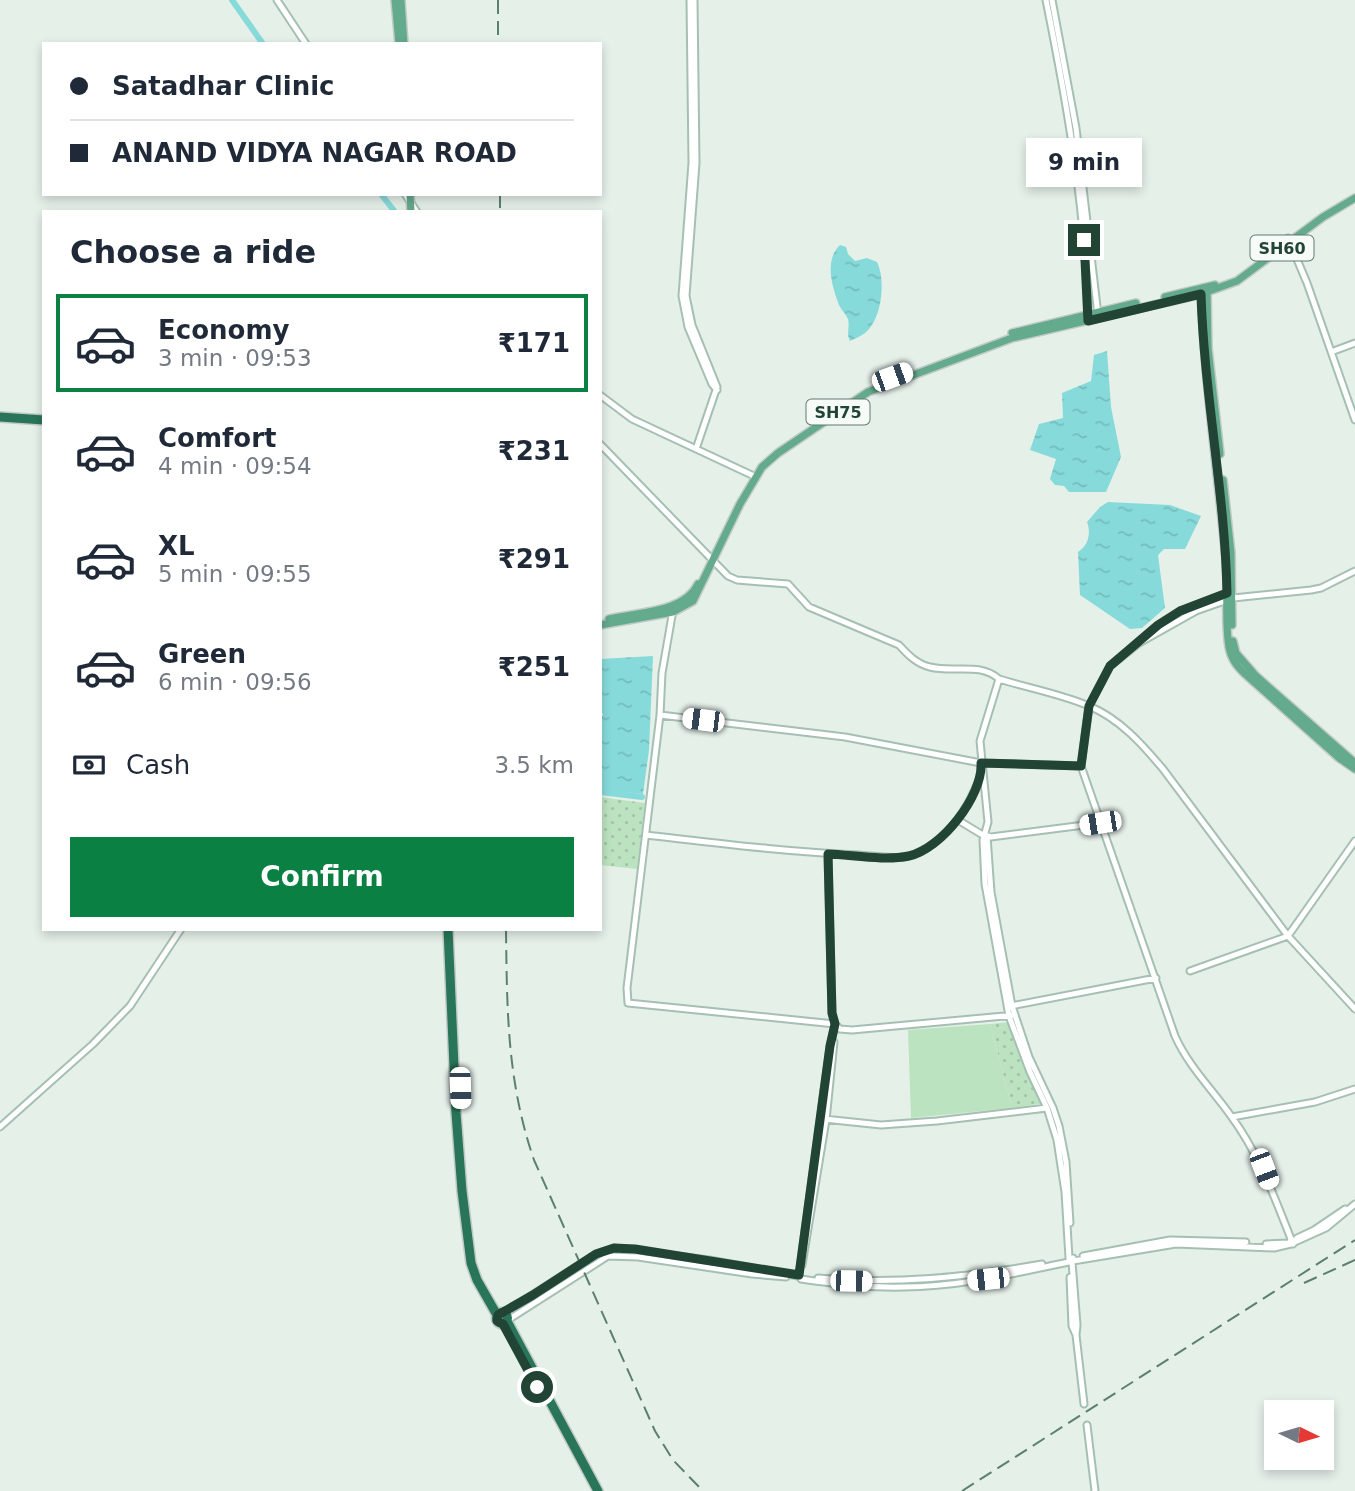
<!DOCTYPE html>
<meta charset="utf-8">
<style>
:root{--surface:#fff;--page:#f2f2f3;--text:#1f2937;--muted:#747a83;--line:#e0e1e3;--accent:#0b8043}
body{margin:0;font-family:"DejaVu Sans",sans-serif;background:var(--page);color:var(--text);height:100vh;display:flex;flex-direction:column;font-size:26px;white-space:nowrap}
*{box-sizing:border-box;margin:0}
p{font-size:23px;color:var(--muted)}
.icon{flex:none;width:38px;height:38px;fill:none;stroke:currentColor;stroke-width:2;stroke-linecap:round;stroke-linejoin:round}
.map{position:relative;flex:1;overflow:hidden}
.sheet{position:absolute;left:42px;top:210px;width:560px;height:721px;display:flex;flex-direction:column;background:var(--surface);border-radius:0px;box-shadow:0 4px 10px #0003}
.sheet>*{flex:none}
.banner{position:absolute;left:42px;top:42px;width:560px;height:154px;border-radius:0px;box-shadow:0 4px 10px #0003;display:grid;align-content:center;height:154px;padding:0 28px;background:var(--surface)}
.needle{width:46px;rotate:95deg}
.controls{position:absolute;left:1264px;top:1400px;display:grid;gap:14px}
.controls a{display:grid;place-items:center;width:70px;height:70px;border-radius:0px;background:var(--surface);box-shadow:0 4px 10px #0003;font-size:35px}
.end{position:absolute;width:32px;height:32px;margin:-16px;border:9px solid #214435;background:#fff;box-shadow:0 0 0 4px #fff}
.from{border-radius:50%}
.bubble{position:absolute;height:49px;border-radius:0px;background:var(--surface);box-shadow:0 4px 10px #0003;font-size:23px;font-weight:700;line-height:49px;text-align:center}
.car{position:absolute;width:21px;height:42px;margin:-21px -10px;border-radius:9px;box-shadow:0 0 5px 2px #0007;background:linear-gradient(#fff 24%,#345 0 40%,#fff 0 76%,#345 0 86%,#fff 0)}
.banner b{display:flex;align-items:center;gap:24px;height:66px;font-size:26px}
.banner b+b{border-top:2px solid var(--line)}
.banner i{width:18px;height:18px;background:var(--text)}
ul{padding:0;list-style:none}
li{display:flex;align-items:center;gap:21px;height:98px;margin:0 14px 10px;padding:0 14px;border:4px solid transparent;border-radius:0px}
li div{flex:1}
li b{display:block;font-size:26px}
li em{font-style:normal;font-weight:700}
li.on{border-color:var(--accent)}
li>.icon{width:63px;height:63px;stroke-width:1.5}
h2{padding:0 28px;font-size:32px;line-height:84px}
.pay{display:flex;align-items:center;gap:18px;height:77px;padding:0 28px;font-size:26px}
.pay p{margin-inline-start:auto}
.button{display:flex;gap:14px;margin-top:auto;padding:14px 28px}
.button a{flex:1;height:80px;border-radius:0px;background:var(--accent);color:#fff;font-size:28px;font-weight:700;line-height:80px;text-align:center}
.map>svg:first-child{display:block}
.grass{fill:url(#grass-dots)}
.garden{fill:#bce3c0}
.water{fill:url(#water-ripples)}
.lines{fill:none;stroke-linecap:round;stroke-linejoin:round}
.river{stroke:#87dada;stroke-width:6}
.secondary-casing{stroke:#a5c0b2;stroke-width:9}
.primary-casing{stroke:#c1cbc6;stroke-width:10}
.highway-casing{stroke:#c1cbc6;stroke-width:12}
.secondary{stroke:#fff;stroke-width:5}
.primary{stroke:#64aa8d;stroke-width:7}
.highway{stroke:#297559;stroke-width:9}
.rail{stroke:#5c8070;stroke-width:2;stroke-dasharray:14 7;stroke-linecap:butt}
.route{stroke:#214435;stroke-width:9}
.labels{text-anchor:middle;stroke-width:7;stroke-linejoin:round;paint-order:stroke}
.shield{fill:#f6fbf8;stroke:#617b70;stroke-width:2}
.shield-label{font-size:16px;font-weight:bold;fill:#214435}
</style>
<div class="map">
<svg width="1355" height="1491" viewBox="0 0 1355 1491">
<defs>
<pattern id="grass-dots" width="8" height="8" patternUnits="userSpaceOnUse" patternTransform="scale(1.75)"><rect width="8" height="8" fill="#bce3c0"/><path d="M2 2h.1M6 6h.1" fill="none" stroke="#a1c4a6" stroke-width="1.8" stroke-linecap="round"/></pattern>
<pattern id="water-ripples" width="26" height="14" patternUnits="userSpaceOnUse" patternTransform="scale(1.75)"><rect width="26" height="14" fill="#87dada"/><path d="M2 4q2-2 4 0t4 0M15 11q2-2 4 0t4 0" fill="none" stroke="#74bcbc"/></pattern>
</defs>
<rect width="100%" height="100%" fill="#e5f0e9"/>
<!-- grass -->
<path class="grass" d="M600,797L645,803L637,869L600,865Z
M1011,1022L1045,1103L1012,1108L990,1024Z"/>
<!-- garden -->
<path class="garden" d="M990,1024L1012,1108L911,1118L908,1030Z"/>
<!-- water -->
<path class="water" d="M840,245L846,247L848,254L855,261L867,258L877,262C886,280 882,320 865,333C861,336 854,339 850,341C846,334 850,327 848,319C846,314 841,310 839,305C832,287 824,260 840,245Z
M1107,351L1111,407L1121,457L1106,492H1069L1064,486L1055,485L1050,479L1056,459L1030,450L1039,424L1063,418L1062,393L1091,381L1094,355Z
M1108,502L1170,505L1201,516L1185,549H1164L1158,555L1165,608L1142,628L1130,629L1080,595L1078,552C1089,545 1091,533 1087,522L1100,507Z
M653,656L649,750L643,794L600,790V722L603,714L600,711V659Z"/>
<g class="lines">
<!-- river -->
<path class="river" d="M232,0L263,44
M381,194L395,212
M600,792L642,797"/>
<!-- secondary casing -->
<g class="secondary-casing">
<path id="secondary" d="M277,0L306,44
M690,0L692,163L682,296L688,327L712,384L717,390
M694,0L696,163L686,296L692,325L717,387L696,449
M1046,0C1067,104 1086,211 1088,317
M1052,0L1076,128L1098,315
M405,194L417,212
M1288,238L1307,283L1355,420
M1331,352L1355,343
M600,395L632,419L756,477
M600,444L728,576L737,580L788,584L809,607L899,645C908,655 917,664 930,667C954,673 980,662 999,679C1028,688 1061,694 1089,706C1120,719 1142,744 1163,769L1288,936L1355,1009
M673,610L662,673L660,715L627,988L628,1003L835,1024L840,1029L852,1030L1015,1015
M1149,634L1180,611L1230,592
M999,679L980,741L988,822L983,840L985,884L1009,1016L1030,1072L1047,1108L1057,1140L1065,1192L1069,1258H1073L1072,1262H1069V1258
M660,715L845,737L981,763L1081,766
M958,820L981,834L991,837L1100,823
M646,835C717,843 787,852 859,855C877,856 900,861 917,853C948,840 969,807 980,777
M987,836L991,892L1012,1006L1029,1057L1053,1108L1059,1126L1066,1162L1070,1223
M1190,971L1288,936L1355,841
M1011,1006L1156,978
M1232,1117L1315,1102L1355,1089
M824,1119L881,1125L937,1121L1047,1108
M0,1127L93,1044L130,1006L181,929
M1297,1238L1314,1230L1345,1209
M1291,1239L1295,1241L1293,1244L1290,1242L1291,1239C1274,1196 1259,1154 1231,1116C1212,1089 1189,1067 1175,1036L1081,766L1089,706L1110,666L1139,643L1196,611L1233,598L1311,590L1321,588L1355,571
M1295,1242L1326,1228L1355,1204
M1266,1244L1288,1243
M1083,1256L1170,1240L1246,1242
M1073,1261L1176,1244L1274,1248L1291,1244
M1072,1262L1077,1325L1076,1335L1084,1404
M802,1265L826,1120L834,1042
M799,1275L830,1047L835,1024L832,1013L828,854
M1070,1277L1072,1326L1076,1335
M818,1278C894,1285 967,1277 1042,1264
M801,1279C835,1284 869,1288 904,1287C960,1287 1015,1273 1069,1262
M504,1313L596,1254L614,1248L709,1260L798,1276
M508,1320L608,1256L638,1257L752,1274L786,1277
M1087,1425L1095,1491"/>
</g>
<!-- primary casing -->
<g class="primary-casing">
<path id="primary" d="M395,0L399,44
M401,0L404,44
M410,194L411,212
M1207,289L1208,348L1220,454
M1201,291C1205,380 1217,468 1226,557C1229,586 1224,618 1229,647C1231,659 1237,666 1245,674L1339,758L1355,769
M1165,297L1215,285
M1012,333L1136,303
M1223,480L1231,553L1232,625
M609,619C637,612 684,613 698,584
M600,625L673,612L693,601L740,504L762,467L778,453L868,392L1012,338L1201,294L1237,281L1323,217L1355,198
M1233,641L1236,653L1256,676L1355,763"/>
</g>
<!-- highway casing -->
<g class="highway-casing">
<path id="highway" d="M0,417L44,420
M448,929L456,1113L462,1191L471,1263L477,1280L497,1315
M496.5 1318a5.5 5.5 0 1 1 11 0a5.5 5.5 0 1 1-11 0Z
M507,1321L598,1491"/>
</g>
<!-- secondary -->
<use href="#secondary" class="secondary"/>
<!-- primary -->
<use href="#primary" class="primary"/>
<!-- highway -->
<use href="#highway" class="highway"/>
<!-- rail -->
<path class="rail" d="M498,0V44
M500,194V212
M506,929C507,1012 507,1081 534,1160L655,1431L673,1460L703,1491
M1304,1283L1355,1260
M962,1491L1355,1240"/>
</g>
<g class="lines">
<!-- route -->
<path class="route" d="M537,1387L503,1324L497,1321L498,1315L533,1295L596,1254L614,1248L635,1249L799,1275L830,1046L835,1024L832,1013L828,854C853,855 884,861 909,856C941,849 983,796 981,763L1081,766L1089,706L1110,666L1158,625L1180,611L1227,593C1225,493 1204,394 1201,294L1088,321L1084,240"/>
</g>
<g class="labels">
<!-- shield labels -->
<g class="shield">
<rect x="1250.5" y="235.5" width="63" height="25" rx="5"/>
<rect x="806.5" y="399.5" width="63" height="25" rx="5"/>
</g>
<g class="shield-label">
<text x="1282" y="254">SH60</text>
<text x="838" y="418">SH75</text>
</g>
</g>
</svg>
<div class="controls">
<a><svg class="needle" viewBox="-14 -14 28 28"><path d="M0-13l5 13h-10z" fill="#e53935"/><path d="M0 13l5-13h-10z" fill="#747a83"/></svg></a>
</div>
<i class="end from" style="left:537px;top:1387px"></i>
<i class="end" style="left:1084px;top:240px"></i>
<div class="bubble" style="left:1026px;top:138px;width:116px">9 min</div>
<i class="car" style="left:892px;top:377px;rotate:70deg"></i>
<i class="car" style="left:703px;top:720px;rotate:277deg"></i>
<i class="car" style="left:1100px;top:823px;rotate:261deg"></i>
<i class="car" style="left:460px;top:1088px;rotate:178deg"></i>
<i class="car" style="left:1264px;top:1169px;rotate:159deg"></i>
<i class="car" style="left:988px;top:1279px;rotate:264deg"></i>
<i class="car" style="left:851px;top:1281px;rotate:91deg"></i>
<div class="banner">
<b><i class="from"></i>Satadhar Clinic</b>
<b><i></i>ANAND VIDYA NAGAR ROAD</b>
</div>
<section class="sheet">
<h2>Choose a ride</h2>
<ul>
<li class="on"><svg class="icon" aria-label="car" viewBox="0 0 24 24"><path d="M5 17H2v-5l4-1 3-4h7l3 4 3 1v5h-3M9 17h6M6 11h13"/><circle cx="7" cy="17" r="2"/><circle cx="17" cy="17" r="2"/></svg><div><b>Economy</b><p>3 min · 09:53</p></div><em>₹171</em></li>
<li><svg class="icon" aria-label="car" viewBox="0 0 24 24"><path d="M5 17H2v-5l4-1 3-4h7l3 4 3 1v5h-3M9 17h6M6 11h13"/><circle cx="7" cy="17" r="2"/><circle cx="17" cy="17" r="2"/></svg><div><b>Comfort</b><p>4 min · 09:54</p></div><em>₹231</em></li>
<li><svg class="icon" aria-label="car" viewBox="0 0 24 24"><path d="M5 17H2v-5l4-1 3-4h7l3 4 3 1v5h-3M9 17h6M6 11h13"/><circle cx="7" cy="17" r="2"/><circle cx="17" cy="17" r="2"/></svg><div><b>XL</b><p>5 min · 09:55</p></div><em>₹291</em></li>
<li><svg class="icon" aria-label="car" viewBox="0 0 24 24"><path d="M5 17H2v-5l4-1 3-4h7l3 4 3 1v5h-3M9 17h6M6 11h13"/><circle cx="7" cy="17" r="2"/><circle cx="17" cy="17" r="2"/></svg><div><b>Green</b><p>6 min · 09:56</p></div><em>₹251</em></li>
</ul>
<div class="pay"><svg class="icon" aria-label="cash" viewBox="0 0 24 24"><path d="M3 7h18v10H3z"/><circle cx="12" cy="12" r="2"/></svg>Cash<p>3.5 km</p></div>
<div class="button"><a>Confirm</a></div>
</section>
</div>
